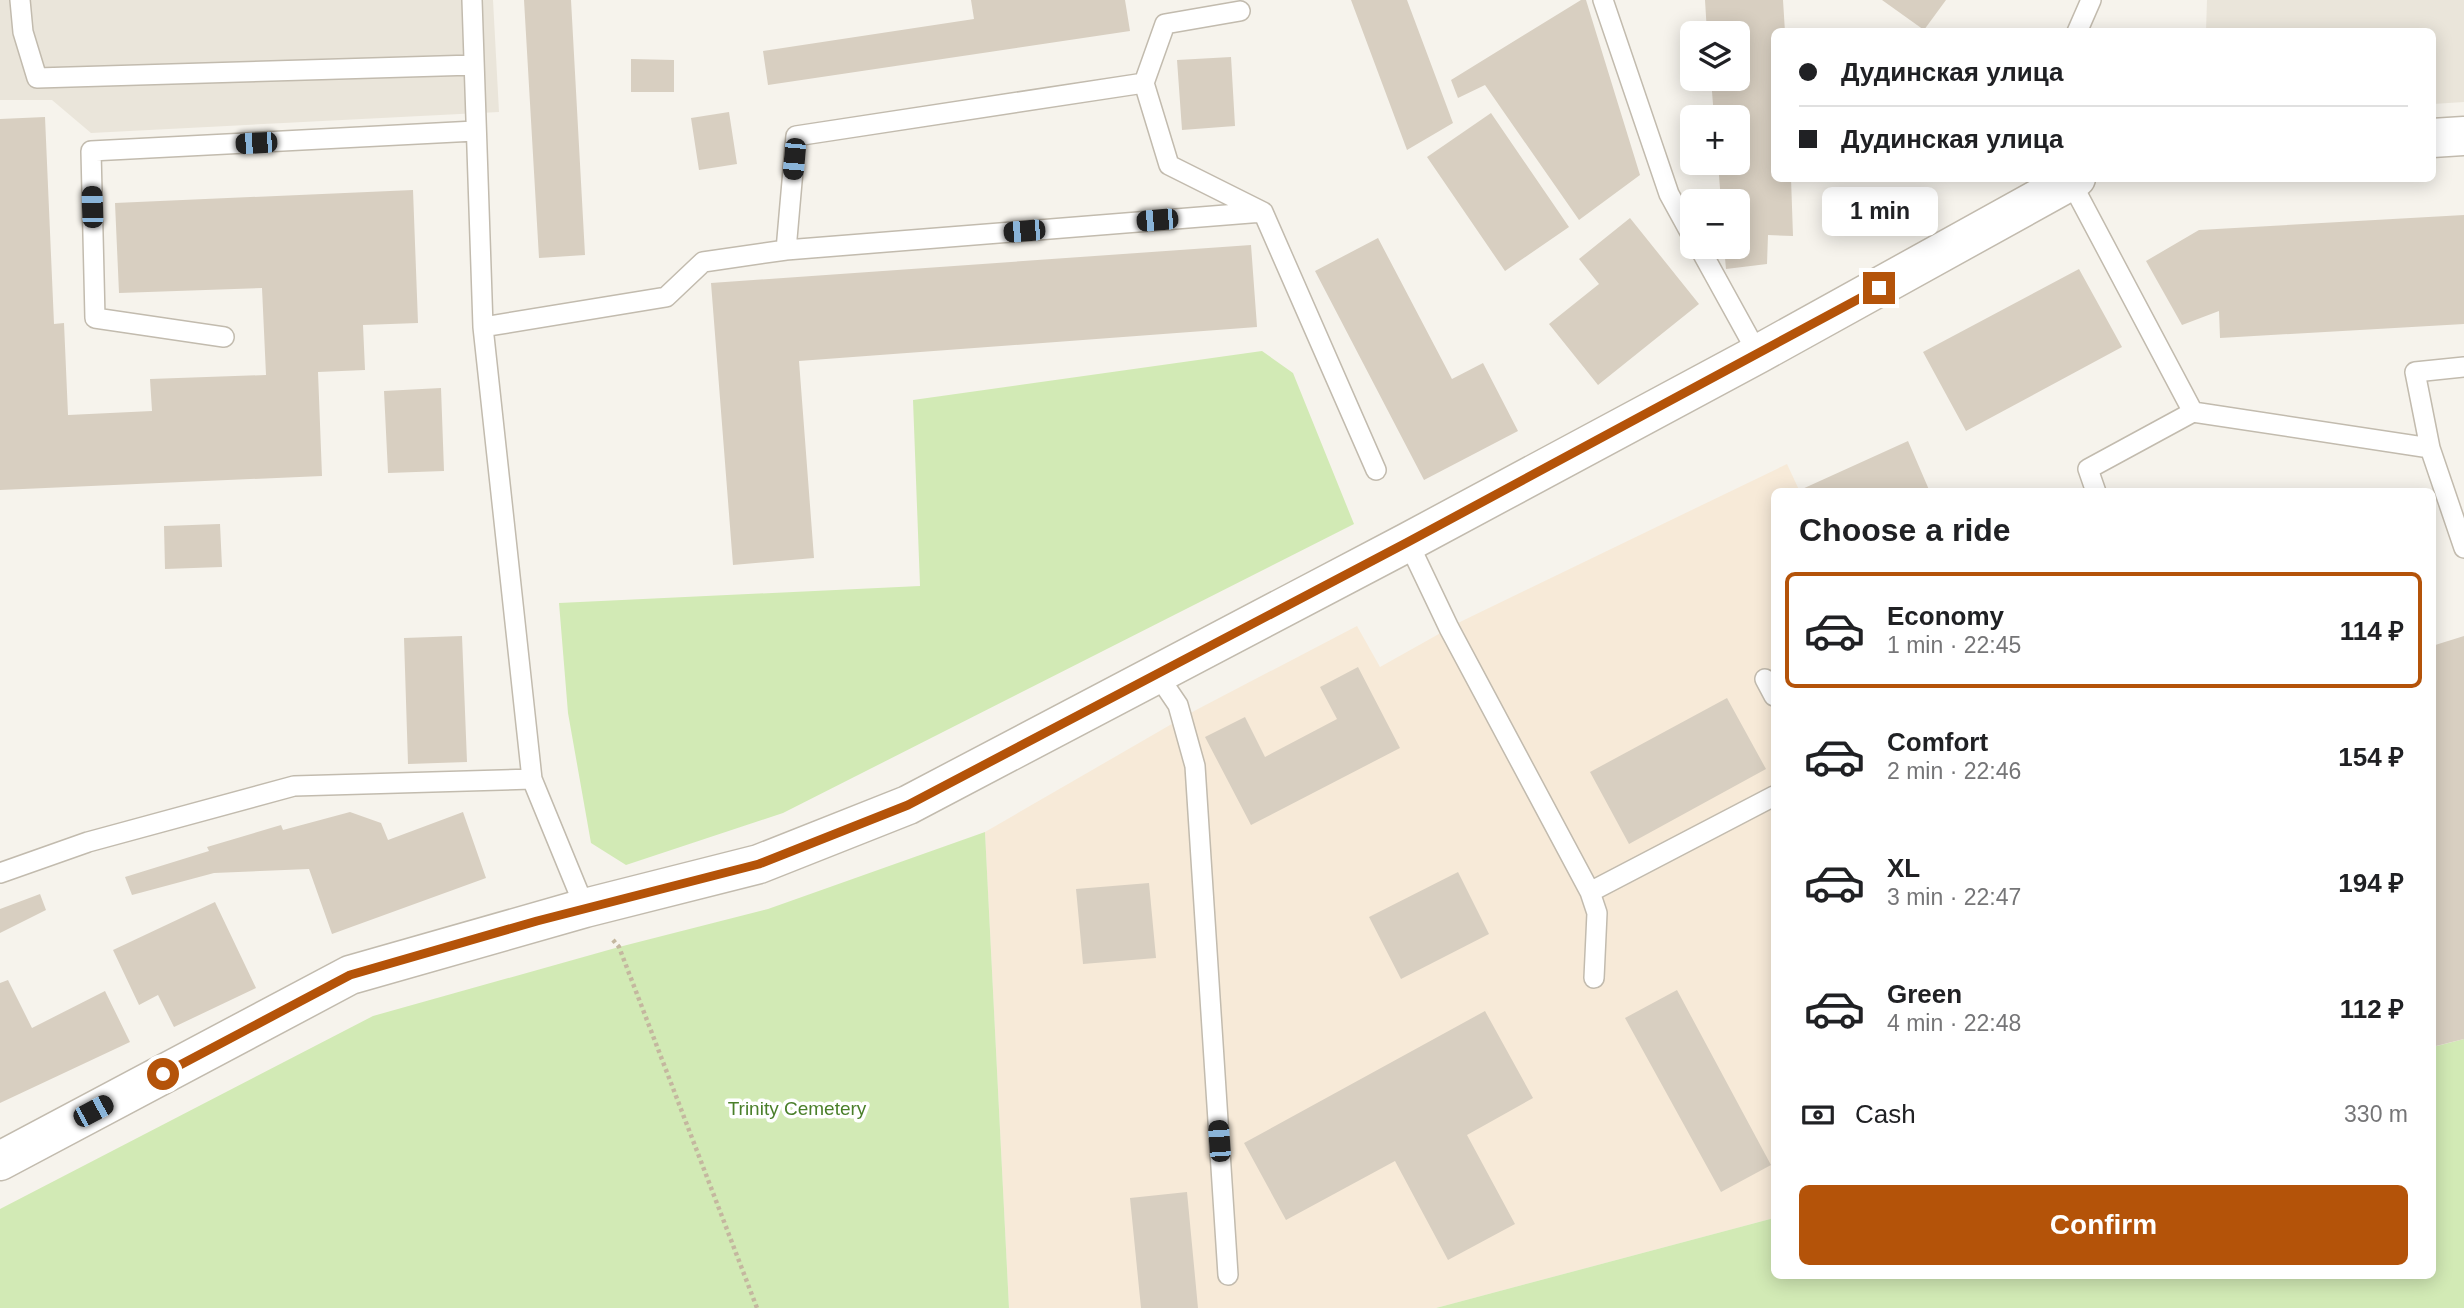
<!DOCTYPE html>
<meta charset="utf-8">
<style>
:root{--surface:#fff;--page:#f6f6f6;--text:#202124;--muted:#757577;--line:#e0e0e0;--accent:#b45309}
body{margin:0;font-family:Helvetica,sans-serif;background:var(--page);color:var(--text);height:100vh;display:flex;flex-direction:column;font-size:26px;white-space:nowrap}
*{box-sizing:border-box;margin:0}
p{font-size:23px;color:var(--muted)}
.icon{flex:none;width:38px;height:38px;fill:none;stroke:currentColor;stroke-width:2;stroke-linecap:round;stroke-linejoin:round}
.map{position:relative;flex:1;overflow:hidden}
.drawer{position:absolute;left:1771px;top:488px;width:665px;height:791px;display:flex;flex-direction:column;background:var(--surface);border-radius:10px;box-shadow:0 4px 18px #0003}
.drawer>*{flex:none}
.top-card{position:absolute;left:1771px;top:28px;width:665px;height:154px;border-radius:10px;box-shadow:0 4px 18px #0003;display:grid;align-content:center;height:154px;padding:0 28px;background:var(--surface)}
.buttons{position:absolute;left:1680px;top:21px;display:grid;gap:14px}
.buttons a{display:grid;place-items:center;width:70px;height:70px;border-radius:10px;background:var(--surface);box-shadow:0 4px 18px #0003;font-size:35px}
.end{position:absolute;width:32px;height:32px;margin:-16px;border:9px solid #b45309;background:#fff;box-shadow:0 0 0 4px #fff}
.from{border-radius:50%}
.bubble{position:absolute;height:49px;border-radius:10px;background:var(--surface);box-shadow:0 4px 18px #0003;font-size:23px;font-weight:600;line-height:49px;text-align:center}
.car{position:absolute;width:21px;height:42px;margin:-21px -10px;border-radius:9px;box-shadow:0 0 5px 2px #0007;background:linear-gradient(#222 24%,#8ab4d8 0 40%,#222 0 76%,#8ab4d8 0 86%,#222 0)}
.top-card b{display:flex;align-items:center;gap:24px;height:66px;font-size:26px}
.top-card b+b{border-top:2px solid var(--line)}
.top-card i{width:18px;height:18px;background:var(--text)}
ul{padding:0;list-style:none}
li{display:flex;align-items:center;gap:21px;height:116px;margin:0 14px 10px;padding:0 14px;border:4px solid transparent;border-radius:10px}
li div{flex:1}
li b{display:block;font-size:26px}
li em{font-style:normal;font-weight:600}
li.on{border-color:var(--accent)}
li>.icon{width:63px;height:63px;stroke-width:1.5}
h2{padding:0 28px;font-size:32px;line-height:84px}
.pay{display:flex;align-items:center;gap:18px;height:77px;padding:0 28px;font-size:26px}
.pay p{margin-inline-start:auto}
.primary-button{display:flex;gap:14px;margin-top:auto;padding:14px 28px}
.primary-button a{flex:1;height:80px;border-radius:10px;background:var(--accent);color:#fff;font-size:28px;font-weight:600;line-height:80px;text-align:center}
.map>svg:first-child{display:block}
.residential{fill:#eae5da}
.commercial{fill:#f7ead8}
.green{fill:#d2eab5}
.building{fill:#d8cfc1}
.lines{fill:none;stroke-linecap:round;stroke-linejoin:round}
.service-casing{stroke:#c2bbae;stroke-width:22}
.tertiary-casing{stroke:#c2bbae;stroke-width:41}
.path{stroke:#c4b79f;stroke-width:4.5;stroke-dasharray:3.5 3.5;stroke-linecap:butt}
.service{stroke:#fff;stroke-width:19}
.tertiary{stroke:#fff;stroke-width:38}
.route{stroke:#b45309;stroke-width:9}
.labels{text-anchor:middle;stroke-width:7;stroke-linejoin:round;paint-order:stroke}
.park-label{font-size:19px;fill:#4a7f2a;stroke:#fff}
</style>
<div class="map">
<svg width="2464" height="1308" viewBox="0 0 2464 1308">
<rect width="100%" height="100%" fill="#f6f3ec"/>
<!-- residential -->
<path class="residential" d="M0,0H493L499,112L91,133L52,100H0Z
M2207,0H2464V102L2433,104L2432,32L2206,31Z"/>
<!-- commercial -->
<path class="commercial" d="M1787,464L1800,492H1774V1218L1436,1308H1009L985,832L1196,710L1357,626L1380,667L1462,621Z"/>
<!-- green -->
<path class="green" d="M1262,351L1293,373L1354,524L783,813L626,865L591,843L568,713L559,603L920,586L913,400Z
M985,832L1009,1308H0V1209L373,1016L619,947L768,909Z
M2464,1039V1308H1436L1774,1218V1276H2432L2433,1047Z"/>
<!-- building -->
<path class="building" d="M524,0H571L585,255L539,258Z
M971,0H1125L1130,31L768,85L763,51L974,19Z
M1351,0H1407L1453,123L1407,150Z
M1581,0H1586L1640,175L1579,220L1485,85L1458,98L1451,80Z
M1705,0H1783L1785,32H1774V178H1791L1793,236L1768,235L1767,264L1726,269L1724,247H1738V201H1721L1718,163H1738V117H1714L1711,79H1738V33H1707Z
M1882,0H1946L1924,30Z
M1231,57L1235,126L1182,130L1177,60Z
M631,59L674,60V92H631Z
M729,112L737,164L699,170L691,118Z
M1491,113L1569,227L1505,271L1427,157Z
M45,117L54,324L64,323L68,415L152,411L150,379L266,375L262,288L119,293L115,203L413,190L418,323L363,325L365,370L318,372L322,476L0,490V119Z
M2464,215V324L2220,338L2219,311L2182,325L2146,261L2199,230Z
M1630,218L1699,304L1598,385L1549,324L1599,284L1579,259Z
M1378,238L1452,379L1483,363L1518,431L1424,480L1315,271Z
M1251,245L1257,327L799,361L814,558L733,565L711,283Z
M2079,269L2122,347L1966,431L1923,352Z
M441,388L444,471L388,473L384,391Z
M1908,441L1930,492H1801L1800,490Z
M220,524L222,567L165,569L164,526Z
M462,636L467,762L408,764L404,638Z
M2464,636V1039L2432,1047V646Z
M1358,667L1400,748L1251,825L1205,737L1245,717L1265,757L1337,719L1320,687Z
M1727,698L1766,769L1629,844L1590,772Z
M350,812L381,823L388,840L463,812L486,878L332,934L309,869L214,873L132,895L125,877L209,851L207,847L281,825L283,830Z
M1458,872L1489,934L1401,979L1369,917Z
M1149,883L1156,958L1083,964L1076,889Z
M40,894L46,910L0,933V909Z
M215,902L256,988L174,1027L158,995L139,1005L113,950Z
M8,980L32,1028L105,991L130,1042L0,1103V983Z
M1677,990L1771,1165L1721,1192L1625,1018Z
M1485,1011L1533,1098L1467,1135L1515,1224L1448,1260L1395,1161L1286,1220L1244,1143Z
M1187,1192L1198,1308H1141L1130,1198Z"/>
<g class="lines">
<!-- service casing -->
<g class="service-casing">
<path id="service" d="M20,0L23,32L37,78L474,65
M472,0L483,327L532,779L585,908
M1603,0L1669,194L1692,236
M2077,32L2091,0
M1144,83L1165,24L1240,11
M2071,182L2193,412L2088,469L2096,492
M1263,212L1376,470
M1699,247L1758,354
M483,327L666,297L703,262L786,250L796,136L1144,83L1169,165L1263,212L786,250
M224,337L95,318L91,151L475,131
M2193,412L2430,448L2464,548
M2430,448L2415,372L2464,367
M1408,542L1449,628L1590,892L1597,913L1594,978
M1157,674L1178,705L1195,766L1228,1275
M1765,679L1774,696
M0,873L88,842L294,786L532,779
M1590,892L1774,796"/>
</g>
<!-- tertiary casing -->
<g class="tertiary-casing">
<path id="tertiary" d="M2432,138L2464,136
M0,1161L350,975L585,908L759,864L908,805L1408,542L1758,354L2076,178"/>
</g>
<!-- path -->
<path class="path" d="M2230,178V185
M613,940L619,947L757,1308"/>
<!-- service -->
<use href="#service" class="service"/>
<!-- tertiary -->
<use href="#tertiary" class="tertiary"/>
</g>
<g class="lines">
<!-- route -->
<path class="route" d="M163,1074L350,975L537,921L759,864L908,805L1408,542L1879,288"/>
</g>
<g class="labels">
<!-- park labels -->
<g class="park-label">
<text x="797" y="1115">Trinity Cemetery</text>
</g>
</g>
</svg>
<div class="buttons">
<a><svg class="icon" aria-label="layers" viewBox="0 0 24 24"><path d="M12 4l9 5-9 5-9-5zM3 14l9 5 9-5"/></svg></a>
<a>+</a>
<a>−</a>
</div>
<i class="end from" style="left:163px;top:1074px"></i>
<i class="end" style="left:1879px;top:288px"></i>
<div class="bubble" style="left:1822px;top:187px;width:116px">1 min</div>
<i class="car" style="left:256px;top:143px;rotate:267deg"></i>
<i class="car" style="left:794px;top:159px;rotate:185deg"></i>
<i class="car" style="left:92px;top:207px;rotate:358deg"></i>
<i class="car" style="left:1157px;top:220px;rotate:265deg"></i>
<i class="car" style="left:1024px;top:231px;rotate:265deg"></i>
<i class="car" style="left:93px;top:1111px;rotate:62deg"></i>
<i class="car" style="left:1219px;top:1141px;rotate:356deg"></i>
<div class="top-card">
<b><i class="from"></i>Дудинская улица</b>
<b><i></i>Дудинская улица</b>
</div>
<section class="drawer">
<h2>Choose a ride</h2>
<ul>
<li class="on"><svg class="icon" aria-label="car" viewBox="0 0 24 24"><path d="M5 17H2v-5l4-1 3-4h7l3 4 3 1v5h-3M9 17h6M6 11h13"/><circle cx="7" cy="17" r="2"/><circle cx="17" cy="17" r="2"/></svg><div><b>Economy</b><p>1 min · 22:45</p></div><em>114 ₽</em></li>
<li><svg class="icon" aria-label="car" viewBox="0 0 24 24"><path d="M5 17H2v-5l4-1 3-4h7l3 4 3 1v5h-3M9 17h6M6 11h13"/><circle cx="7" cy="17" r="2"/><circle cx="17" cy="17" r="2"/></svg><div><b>Comfort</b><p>2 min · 22:46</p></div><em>154 ₽</em></li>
<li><svg class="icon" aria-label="car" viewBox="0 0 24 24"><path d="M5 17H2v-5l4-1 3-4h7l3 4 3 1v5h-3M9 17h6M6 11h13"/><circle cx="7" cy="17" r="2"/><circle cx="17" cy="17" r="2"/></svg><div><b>XL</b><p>3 min · 22:47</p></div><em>194 ₽</em></li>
<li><svg class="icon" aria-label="car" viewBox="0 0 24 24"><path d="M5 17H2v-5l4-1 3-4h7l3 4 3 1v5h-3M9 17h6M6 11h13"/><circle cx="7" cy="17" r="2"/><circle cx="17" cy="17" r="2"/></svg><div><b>Green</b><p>4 min · 22:48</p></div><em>112 ₽</em></li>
</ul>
<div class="pay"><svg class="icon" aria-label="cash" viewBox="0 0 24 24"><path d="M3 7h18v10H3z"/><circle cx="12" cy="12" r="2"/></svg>Cash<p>330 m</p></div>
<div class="primary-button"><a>Confirm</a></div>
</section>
</div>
